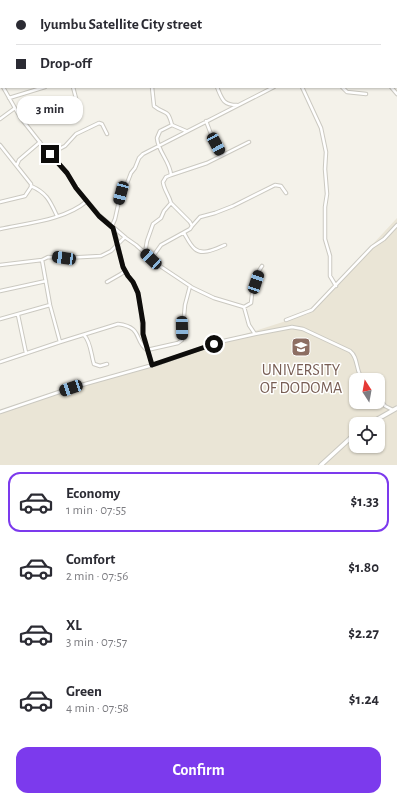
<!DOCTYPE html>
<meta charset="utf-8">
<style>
:root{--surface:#fff;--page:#f2f2f3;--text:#2b2b33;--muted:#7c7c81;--line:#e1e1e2;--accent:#7c3aed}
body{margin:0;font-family:"Alegreya Sans",sans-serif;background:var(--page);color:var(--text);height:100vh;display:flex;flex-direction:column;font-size:15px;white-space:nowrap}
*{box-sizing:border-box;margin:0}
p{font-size:13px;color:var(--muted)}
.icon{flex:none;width:22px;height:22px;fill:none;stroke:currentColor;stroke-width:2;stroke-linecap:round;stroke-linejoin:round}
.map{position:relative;height:465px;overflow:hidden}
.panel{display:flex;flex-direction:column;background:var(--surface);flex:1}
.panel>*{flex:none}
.banner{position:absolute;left:0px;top:0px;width:397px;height:88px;box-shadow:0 1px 3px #0004;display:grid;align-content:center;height:88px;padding:0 16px;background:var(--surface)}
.needle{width:26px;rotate:349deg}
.controls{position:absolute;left:349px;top:373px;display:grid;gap:8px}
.controls a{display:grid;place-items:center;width:36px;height:36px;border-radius:8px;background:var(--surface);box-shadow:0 1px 3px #0004;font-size:20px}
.end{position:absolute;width:18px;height:18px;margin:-9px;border:5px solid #0e0d0b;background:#fff;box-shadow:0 0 0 2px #fff}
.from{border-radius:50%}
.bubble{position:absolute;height:28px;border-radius:12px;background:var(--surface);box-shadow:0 1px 3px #0004;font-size:13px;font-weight:700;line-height:28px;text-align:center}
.car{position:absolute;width:12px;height:24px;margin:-12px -6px;border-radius:5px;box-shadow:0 0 3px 1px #0007;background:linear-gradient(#222 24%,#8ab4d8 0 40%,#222 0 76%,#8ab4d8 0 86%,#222 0)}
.banner b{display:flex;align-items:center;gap:14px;height:38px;font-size:15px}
.banner b+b{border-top:1px solid var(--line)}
.banner i{width:10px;height:10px;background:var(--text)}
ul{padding:7px 0 0;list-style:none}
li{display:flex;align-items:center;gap:12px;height:60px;margin:0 8px 6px;padding:0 8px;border:2px solid transparent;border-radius:12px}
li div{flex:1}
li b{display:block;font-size:15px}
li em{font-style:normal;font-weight:700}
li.active{border-color:var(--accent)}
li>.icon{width:36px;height:36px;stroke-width:1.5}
.primary-button{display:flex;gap:8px;margin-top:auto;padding:8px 16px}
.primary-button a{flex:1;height:46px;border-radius:12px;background:var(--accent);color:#fff;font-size:16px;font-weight:700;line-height:46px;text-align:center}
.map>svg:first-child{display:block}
.built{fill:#eae5d6;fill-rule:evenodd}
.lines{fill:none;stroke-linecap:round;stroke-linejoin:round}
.street-casing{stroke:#cbc9c1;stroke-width:4.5}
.secondary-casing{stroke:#cbc9c1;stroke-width:5.5}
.street{stroke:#fff;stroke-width:2.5}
.secondary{stroke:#fff;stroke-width:3.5}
.route{stroke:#0e0d0b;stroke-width:5}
.labels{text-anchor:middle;stroke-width:3;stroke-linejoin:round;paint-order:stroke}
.education-label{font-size:16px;fill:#785e54;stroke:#fff}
</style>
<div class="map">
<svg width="397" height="465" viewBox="0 0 397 465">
<rect width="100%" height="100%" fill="#f4f2ea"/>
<!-- built -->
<path class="built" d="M397,218V465H0V412L308,314ZM356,380H378V402H356ZM356,424H378V446H356Z"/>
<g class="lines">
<!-- street casing -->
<g class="street-casing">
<path id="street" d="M47,0V1
M71,0V1
M138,0V1
M259,0V1
M25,1L27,0
M162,1L164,0
M218,1L219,0
M286,1V0
M345,1L347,0
M396,24L397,22
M0,33H1
M0,68H1
M0,81L1,83
M3,87L20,117L42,145L67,173L76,188L99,215L126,238L136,245L157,264L193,288L214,298L244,307L249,325L255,334L292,327L303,329L350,351C359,358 355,371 363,380
M217,87C222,99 223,105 237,105
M302,87L321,128L326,152L325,169L327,194L325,207V239L330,256V276L336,286
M342,87L347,92L366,94
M391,87L397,94
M9,98L45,87
M0,119L15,108
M22,119L56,116L66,113L78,106L73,87
M206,121L211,134L222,155
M172,125L186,131
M0,145L31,184V187L25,196L0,202
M50,154L65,146L76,134L99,123L102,124L107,134
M17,165L19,160L40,142
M171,175L207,163L249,142
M31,186C47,193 50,201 57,216
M112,226L115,219L121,192L126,186L131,173L135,168L139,158L143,154L274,87
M192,226L200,217L215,213L233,206L275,185L281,186L286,193
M114,228L123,267C127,276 134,282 137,291C142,305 141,320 143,335C145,345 150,355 152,365
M0,229C28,223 65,220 87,201
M184,233C187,238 190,245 195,249C203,256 217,248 225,245
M145,253L147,241L153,224L161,218L164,211L171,203C169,195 164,190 163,182L166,177L171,175C170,161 158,152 157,138L160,131L172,125C167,107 166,116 154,106L152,87
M151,259L161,245L190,229L192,226L190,222L171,203
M42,260L50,305L60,342
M0,265L42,260L48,257L64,258L101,256L111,251L125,237
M107,282L121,274L125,271
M0,291L46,281
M244,307L251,303C252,291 255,275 262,266
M18,315L26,353
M0,319L50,305
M286,320L312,310L372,247L384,239L397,225
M84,335C91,342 91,355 94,364L100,366L107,364
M0,362L60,342L118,324C143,327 134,341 147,350L178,343L182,340L185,305L190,286
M378,397L385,406L393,410
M0,412L71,388L160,363L219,342L255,334"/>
</g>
<!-- secondary casing -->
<g class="secondary-casing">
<path id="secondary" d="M369,424L397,408
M321,465L356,433"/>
</g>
<!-- street -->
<use href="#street" class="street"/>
<!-- secondary -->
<use href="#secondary" class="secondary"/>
</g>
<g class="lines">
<!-- route -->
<path class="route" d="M50,154L67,173L76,188L99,216L113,228L123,267L128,276L133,282L138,293L143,323V334L152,365L214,344"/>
</g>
<!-- icons -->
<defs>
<g id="university-square" transform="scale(1)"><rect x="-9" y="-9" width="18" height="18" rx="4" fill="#8d6e63" stroke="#fff"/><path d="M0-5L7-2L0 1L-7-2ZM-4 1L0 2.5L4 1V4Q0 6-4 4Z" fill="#fff"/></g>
</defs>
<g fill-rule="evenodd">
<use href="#university-square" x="301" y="347"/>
</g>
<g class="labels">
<!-- education labels -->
<g class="education-label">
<text x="301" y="375">UNIVERSITY<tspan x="301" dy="18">OF DODOMA</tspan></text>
</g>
</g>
</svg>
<div class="controls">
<a><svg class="needle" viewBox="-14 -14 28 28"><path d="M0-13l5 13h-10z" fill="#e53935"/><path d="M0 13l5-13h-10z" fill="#7c7c81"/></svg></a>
<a><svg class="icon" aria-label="locate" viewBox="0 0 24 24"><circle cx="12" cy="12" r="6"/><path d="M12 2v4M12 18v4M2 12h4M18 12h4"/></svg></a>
</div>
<i class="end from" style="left:214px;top:344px"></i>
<i class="end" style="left:50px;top:154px"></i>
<div class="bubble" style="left:17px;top:96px;width:66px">3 min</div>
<i class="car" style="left:216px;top:144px;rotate:152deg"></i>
<i class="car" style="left:121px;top:193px;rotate:195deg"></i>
<i class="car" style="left:64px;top:258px;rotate:278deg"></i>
<i class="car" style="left:151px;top:259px;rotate:313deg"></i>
<i class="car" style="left:256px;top:282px;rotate:18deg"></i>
<i class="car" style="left:182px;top:328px;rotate:179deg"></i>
<i class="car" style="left:71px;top:388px;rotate:251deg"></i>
<div class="banner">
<b><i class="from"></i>Iyumbu Satellite City street</b>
<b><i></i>Drop-off</b>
</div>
</div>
<section class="panel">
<ul>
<li class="active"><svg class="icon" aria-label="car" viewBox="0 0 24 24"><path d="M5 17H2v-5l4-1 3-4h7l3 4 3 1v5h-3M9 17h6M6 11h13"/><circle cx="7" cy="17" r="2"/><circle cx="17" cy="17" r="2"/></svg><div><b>Economy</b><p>1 min · 07:55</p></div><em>$1.33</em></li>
<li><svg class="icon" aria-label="car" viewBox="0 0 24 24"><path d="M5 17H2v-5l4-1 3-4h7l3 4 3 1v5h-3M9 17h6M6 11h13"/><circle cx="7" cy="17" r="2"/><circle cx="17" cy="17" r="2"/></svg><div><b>Comfort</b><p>2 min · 07:56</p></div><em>$1.80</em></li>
<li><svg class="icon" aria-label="car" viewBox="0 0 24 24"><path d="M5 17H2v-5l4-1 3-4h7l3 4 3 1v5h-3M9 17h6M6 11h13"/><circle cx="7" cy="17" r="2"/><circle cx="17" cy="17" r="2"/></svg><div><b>XL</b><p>3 min · 07:57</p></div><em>$2.27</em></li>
<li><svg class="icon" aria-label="car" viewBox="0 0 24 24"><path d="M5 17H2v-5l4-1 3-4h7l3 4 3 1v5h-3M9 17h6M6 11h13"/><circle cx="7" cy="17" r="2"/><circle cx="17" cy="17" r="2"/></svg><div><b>Green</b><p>4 min · 07:58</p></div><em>$1.24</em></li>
</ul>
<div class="primary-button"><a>Confirm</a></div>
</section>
